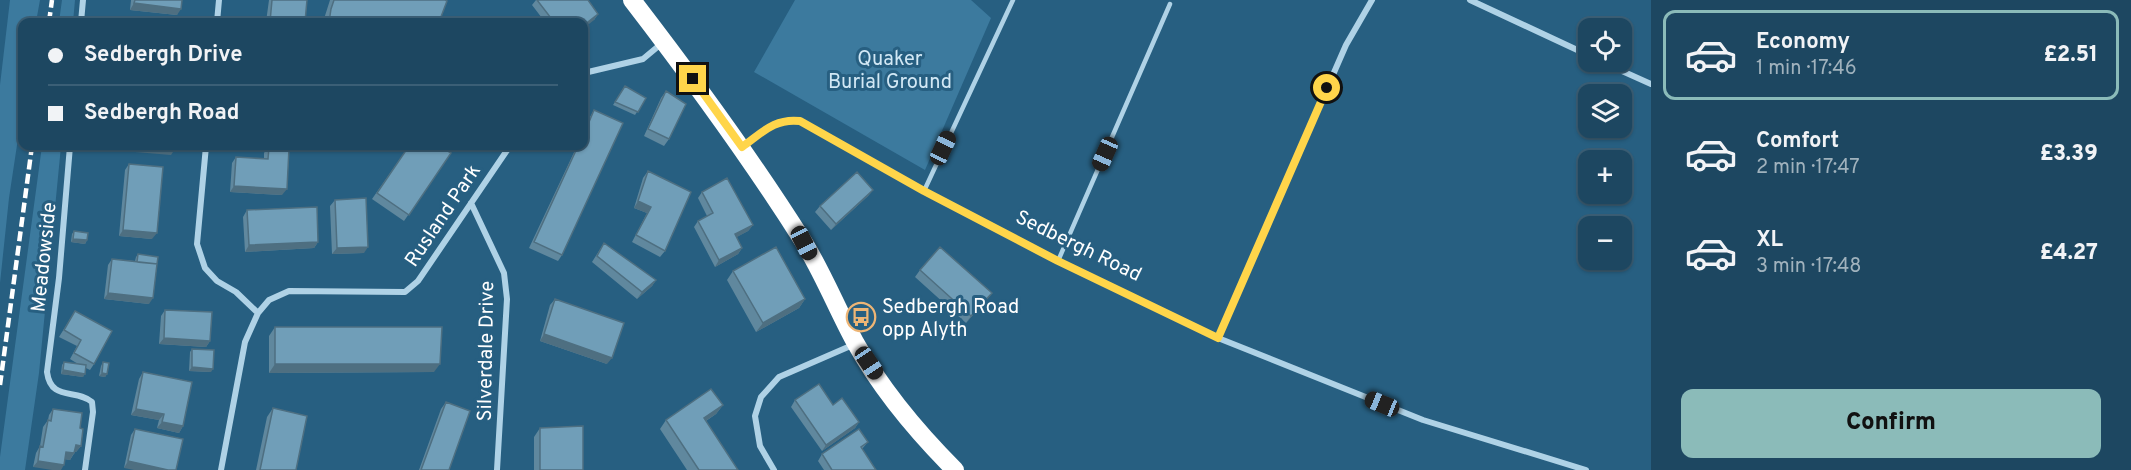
<!DOCTYPE html>
<meta charset="utf-8">
<style>
:root{--surface:#1d4761;--page:#2a516a;--text:#f1f3f6;--muted:#a0b2bd;--line:#3b5f76;--accent:#8bbbb9}
body{margin:0;font-family:Overpass,sans-serif;background:var(--page);color:var(--text);height:100vh;display:flex;flex-direction:column;font-size:22px;white-space:nowrap}
*{box-sizing:border-box;margin:0}
p{font-size:20px;color:var(--muted)}
.icon{flex:none;width:33px;height:33px;fill:none;stroke:currentColor;stroke-width:2;stroke-linecap:round;stroke-linejoin:round}
.map{position:relative;flex:1;overflow:hidden}
.details{display:flex;flex-direction:column;background:var(--surface);width:480px}
.details>*{flex:none}
.top-card{position:absolute;left:18px;top:18px;width:570px;height:132px;border-radius:12px;box-shadow:0 2px 4px #0004,0 0 0 2px var(--line);display:grid;align-content:center;height:132px;padding:0 30px;background:var(--surface)}
.fabs{position:absolute;left:1578px;top:18px;display:grid;gap:12px}
.fabs a{display:grid;place-items:center;width:54px;height:54px;border-radius:12px;background:var(--surface);box-shadow:0 2px 4px #0004,0 0 0 2px var(--line);font-size:30px}
.end{position:absolute;width:27px;height:27px;margin:-14px;border:8px solid #ffd54a;background:#111;box-shadow:0 0 0 3px #111}
.from{border-radius:50%}
.car{position:absolute;width:18px;height:36px;margin:-18px -9px;border-radius:8px;box-shadow:0 0 4px 2px #0007;background:linear-gradient(#222 24%,#8ab4d8 0 40%,#222 0 76%,#8ab4d8 0 86%,#222 0)}
.top-card b{display:flex;align-items:center;gap:21px;height:57px;font-size:22px}
.top-card b+b{border-top:2px solid var(--line)}
.top-card i{width:15px;height:15px;background:var(--text)}
ul{padding:10px 0 0;list-style:none}
li{display:flex;align-items:center;gap:18px;height:90px;margin:0 12px 9px;padding:0 18px;border:3px solid transparent;border-radius:12px}
li div{flex:1}
li b{display:block;font-size:22px}
li em{font-style:normal;font-weight:800}
li.selected{border-color:var(--accent)}
li>.icon{width:54px;height:54px;stroke-width:1.5}
.cta{display:flex;gap:12px;margin-top:auto;padding:12px 30px}
.cta a{flex:1;height:69px;border-radius:12px;background:var(--accent);color:#111;font-size:24px;font-weight:800;line-height:69px;text-align:center}
main{display:flex;flex:1;min-height:0}
.map>svg:first-child{display:block}
.green{fill:#3c7a9e}
.lines{fill:none;stroke-linecap:round;stroke-linejoin:round}
.lane{stroke:#afd2e6;stroke-width:4.5}
.street{stroke:#afd2e6;stroke-width:6}
.highway{stroke:#fff;stroke-width:18}
.rail{stroke:#fff;stroke-width:4.5;stroke-dasharray:10 4.5;stroke-linecap:butt}
.wall{fill:#60889e}
.shaded-wall{fill:#4e6f81}
.building{fill:#709eb8;stroke:#4e6f81;stroke-width:1.5}
.route{stroke:#ffd54a;stroke-width:8}
.labels{text-anchor:middle;stroke-width:6;stroke-linejoin:round;paint-order:stroke}
.park-label{font-size:20px;fill:#d2e8f5;stroke:#275f81}
.street-label{font-size:20px;fill:#fff;stroke:#275f81}
.poi-label{font-size:20px;fill:#fff;stroke:#275f81;text-anchor:start}
</style>
<main>
<div class="map">
<svg width="1651" height="470" viewBox="0 0 1651 470">
<rect width="100%" height="100%" fill="#275f81"/>
<!-- green -->
<path class="green" d="M10,0H40L36,22H22V112L9,198L0,283V85Z
M62,0H75L73,22H59Z
M795,0H971L991,18L925,170L754,72Z
M42,146H61L39,373L25,470H0V457Z"/>
<g class="lines">
<!-- lane -->
<path class="lane" d="M924,191L1013,0
M1058,261L1170,4"/>
<!-- street -->
<path class="street" d="M1470,0L1588,55
M81,22L83,0
M217,22L219,0
M1602,62L1651,84
M584,73L643,59L661,44
M70,146L59,278L47,372C51,402 76,388 92,402L93,412L85,470
M206,146L197,244L205,268L217,281L236,292L258,313
M742,147C762,133 774,118 800,121L924,191L1058,261L1218,338L1423,420L1586,470
M471,203L504,273L507,299L497,470
M1218,338L1346,45L1372,0
M221,470L245,342L258,313L269,300L289,291L405,292L418,281L510,146
M774,470L760,446L755,416L761,397L779,377L855,344"/>
<!-- highway -->
<path class="highway" d="M632,0C692,78 750,157 803,241C823,273 837,309 855,342C881,389 917,432 955,470"/>
<!-- rail -->
<path class="rail" d="M49,22L52,0
M0,385L32,146"/>
</g>
<!-- wall -->
<path class="wall" d="M131,0H182L177,15L130,10Z
M269,0H307L305,22H266Z
M330,0H445L439,22H323Z
M536,0H588L598,14L594,20L584,22H545L532,5Z
M625,86L646,98L635,115L613,105Z
M666,91L669,139L664,146L644,136L661,98Z
M594,110L562,255L558,261L529,248L577,146H584V130L590,117Z
M409,146L451,153L404,221L372,199Z
M268,147L285,148L282,195L230,192L232,163L236,157L264,159V153Z
M129,164L152,239L119,236L125,170Z
M648,171L665,251L660,257L632,242L647,213L634,208L643,178Z
M873,190L868,196L831,230L815,212L820,206Z
M702,192L753,225L748,231L736,237L742,248L738,254L715,267L694,227L698,221L707,216L698,198Z
M335,200L364,253L332,254L330,206Z
M247,210L318,242L314,248L245,252L243,217Z
M74,231L87,240L85,244L71,242L72,234Z
M604,243L656,280L652,286L637,299L592,262Z
M138,254L149,304L104,299L108,265L112,259L135,261L136,257Z
M920,270L992,293L966,323L915,277Z
M733,271L805,299L799,308L756,332L727,280Z
M555,299L607,364L540,341L550,305Z
M165,310L210,341L206,347L159,344L161,316Z
M75,311L94,364L90,370L86,368L83,377L61,374L62,365L64,362L78,364L70,359L77,346L59,337Z
M275,327L434,372L269,373V336Z
M192,349L211,372L189,371L190,352Z
M103,362L107,374L105,377L99,376L101,366Z
M143,372L183,426L179,433L157,428L159,420L131,415L139,379Z
M795,400L833,405L859,422L855,428L822,451L791,407Z
M446,402L449,470H419L441,409Z
M723,405L716,414L706,421L738,470H687L660,429L666,420Z
M273,408L296,470H256L267,417Z
M53,409L80,428L81,446L76,452H75L70,460L65,459L33,467L36,453L40,446L43,427L48,420L49,415Z
M540,428L583,470H534V437Z
M135,429L183,439L124,468L131,435Z
M868,442L862,449L876,470H824L818,461L822,454Z"/>
<!-- shaded-wall -->
<path class="shaded-wall" d="M134,3L181,9L177,15L130,10Z
M598,14L594,20L584,28V25Z
M370,19L380,22H368Z
M127,146H138L175,149L171,155L123,151Z
M239,146H287L285,148Z
M234,186L287,189L282,195L230,192Z
M873,190L868,196L831,230L836,224Z
M638,201L651,207L647,213L634,208Z
M753,225L748,231L730,241L735,234Z
M123,230L157,233L152,239L119,236Z
M73,239L87,240L85,244L71,242Z
M318,242L314,248L245,252L249,245Z
M368,247L364,253L332,254L337,248Z
M742,248L738,254L715,267L719,260Z
M656,280L652,286L637,299L642,292Z
M108,293L153,298L149,304L104,299Z
M992,293L987,299L966,323L971,316Z
M805,299L799,308L756,332L763,323Z
M544,334L612,358L607,364L540,341Z
M164,338L210,341L206,347L159,344Z
M275,364H440L434,372L269,373Z
M192,367L213,369L211,372L189,371Z
M63,370L85,374L83,377L61,374Z
M102,373L107,374L105,377L99,376Z
M723,405L716,414L698,426L704,418Z
M136,409L164,414L159,420L131,415Z
M162,422L183,426L179,433L157,428Z
M859,422L855,428L822,451L826,445Z
M76,445L81,446L76,452H71Z
M66,452L74,453L70,460L62,459Z
M38,461L64,465L61,470H52L33,467Z
M128,461L168,470H134L124,468Z"/>
<!-- building -->
<path class="building" d="M135,0H182L181,9L134,3Z
M272,0H307L305,22H270Z
M334,0H445L447,1L439,22H380L370,19L369,22H329L331,9Z
M537,0H588L598,14L584,25V22H554Z
M625,86L646,98L638,112L615,102Z
M666,91L686,104L669,139L648,129Z
M594,110L623,123L562,255L534,242L578,146H584V134Z
M138,146H175V149Z
M409,146H440L451,153L409,215L377,193Z
M269,147L289,148L287,189L234,186L236,157L268,159Z
M129,164L163,167L157,233L123,230Z
M648,171L691,192L665,251L636,235L651,207L638,201Z
M857,172L873,190L836,224L820,206Z
M727,178L753,225L735,234L742,248L719,260L698,221L713,213L702,192Z
M366,198L368,247L337,248L335,200Z
M317,207L318,242L249,245L247,210Z
M74,231L88,233L87,240L73,239Z
M604,243L656,280L642,292L597,256Z
M776,247L805,299L763,323L733,271Z
M940,247L992,293L971,316L920,270Z
M138,254L158,257L157,264L137,262Z
M112,259L157,264L153,298L108,293Z
M555,299L624,323L612,358L544,334Z
M165,310L212,312L210,341L164,338Z
M75,311L112,331L94,364L74,353L81,340L64,330Z
M275,327H442L440,364H275Z
M192,349L214,350L213,369L192,367Z
M64,362L86,365L85,374L63,370Z
M103,362L109,363L107,374L102,373Z
M143,372L192,382L183,426L162,422L164,414L136,409Z
M819,384L833,405L842,398L859,422L826,445L795,400Z
M711,389L723,405L704,418L738,470H699L666,420Z
M446,402L470,411L449,470H421Z
M273,408L307,416L296,470H260Z
M53,409L82,413L80,428L83,429L81,446L76,445L74,453L66,452L64,465L38,461L40,446L43,447L48,420L51,421Z
M583,426V470H540V428Z
M135,429L183,439L176,470H168L128,461Z
M859,429L868,442L861,447L876,470H832L822,454Z"/>
<g class="lines">
<!-- route -->
<path class="route" d="M693,79L742,147C762,133 774,118 800,121L924,191L1058,261L1218,338L1327,88"/>
</g>
<!-- icons -->
<defs>
<g id="bus-ring" transform="scale(1.5)"><circle r="9.5" fill="#275f81" stroke="#eeb575" stroke-width="1.5"/><path d="M-5-6H5V4H4V6H2V4H-2V6H-4V4H-5ZM-3.5-4V0h7V-4ZM-3.5 1.2v1.5H-2V1.2ZM2 1.2v1.5H3.5V1.2Z" fill="#eeb575"/></g>
</defs>
<g fill-rule="evenodd">
<use href="#bus-ring" x="861" y="317"/>
</g>
<g class="labels">
<!-- park labels -->
<g class="park-label">
<text x="890" y="65">Quaker<tspan x="890" dy="23">Burial Ground</tspan></text>
</g>
<!-- street labels -->
<g class="street-label">
<text transform="translate(442 215) rotate(-56)" y="7">Rusland Park</text>
<text transform="translate(1079 245) rotate(26)" y="7">Sedbergh Road</text>
<text transform="translate(43 257) rotate(-84)" y="7">Meadowside</text>
<text transform="translate(485 351) rotate(-89)" y="7">Silverdale Drive</text>
</g>
<!-- poi labels -->
<g class="poi-label">
<text x="882" y="313">Sedbergh Road<tspan x="882" dy="23">opp Alyth</tspan></text>
</g>
</g>
</svg>
<div class="fabs">
<a><svg class="icon" aria-label="locate" viewBox="0 0 24 24"><circle cx="12" cy="12" r="6"/><path d="M12 2v4M12 18v4M2 12h4M18 12h4"/></svg></a>
<a><svg class="icon" aria-label="layers" viewBox="0 0 24 24"><path d="M12 4l9 5-9 5-9-5zM3 14l9 5 9-5"/></svg></a>
<a>+</a>
<a>−</a>
</div>
<i class="end from" style="left:1327px;top:88px"></i>
<i class="end" style="left:693px;top:79px"></i>
<i class="car" style="left:943px;top:148px;rotate:25deg"></i>
<i class="car" style="left:1105px;top:154px;rotate:204deg"></i>
<i class="car" style="left:804px;top:243px;rotate:153deg"></i>
<i class="car" style="left:869px;top:363px;rotate:146deg"></i>
<i class="car" style="left:1382px;top:404px;rotate:292deg"></i>
<div class="top-card">
<b><i class="from"></i>Sedbergh Drive</b>
<b><i></i>Sedbergh Road</b>
</div>
</div>
<section class="details">
<ul>
<li class="selected"><svg class="icon" aria-label="car" viewBox="0 0 24 24"><path d="M5 17H2v-5l4-1 3-4h7l3 4 3 1v5h-3M9 17h6M6 11h13"/><circle cx="7" cy="17" r="2"/><circle cx="17" cy="17" r="2"/></svg><div><b>Economy</b><p>1 min · 17:46</p></div><em>£2.51</em></li>
<li><svg class="icon" aria-label="car" viewBox="0 0 24 24"><path d="M5 17H2v-5l4-1 3-4h7l3 4 3 1v5h-3M9 17h6M6 11h13"/><circle cx="7" cy="17" r="2"/><circle cx="17" cy="17" r="2"/></svg><div><b>Comfort</b><p>2 min · 17:47</p></div><em>£3.39</em></li>
<li><svg class="icon" aria-label="car" viewBox="0 0 24 24"><path d="M5 17H2v-5l4-1 3-4h7l3 4 3 1v5h-3M9 17h6M6 11h13"/><circle cx="7" cy="17" r="2"/><circle cx="17" cy="17" r="2"/></svg><div><b>XL</b><p>3 min · 17:48</p></div><em>£4.27</em></li>
</ul>
<div class="cta"><a>Confirm</a></div>
</section>
</main>
